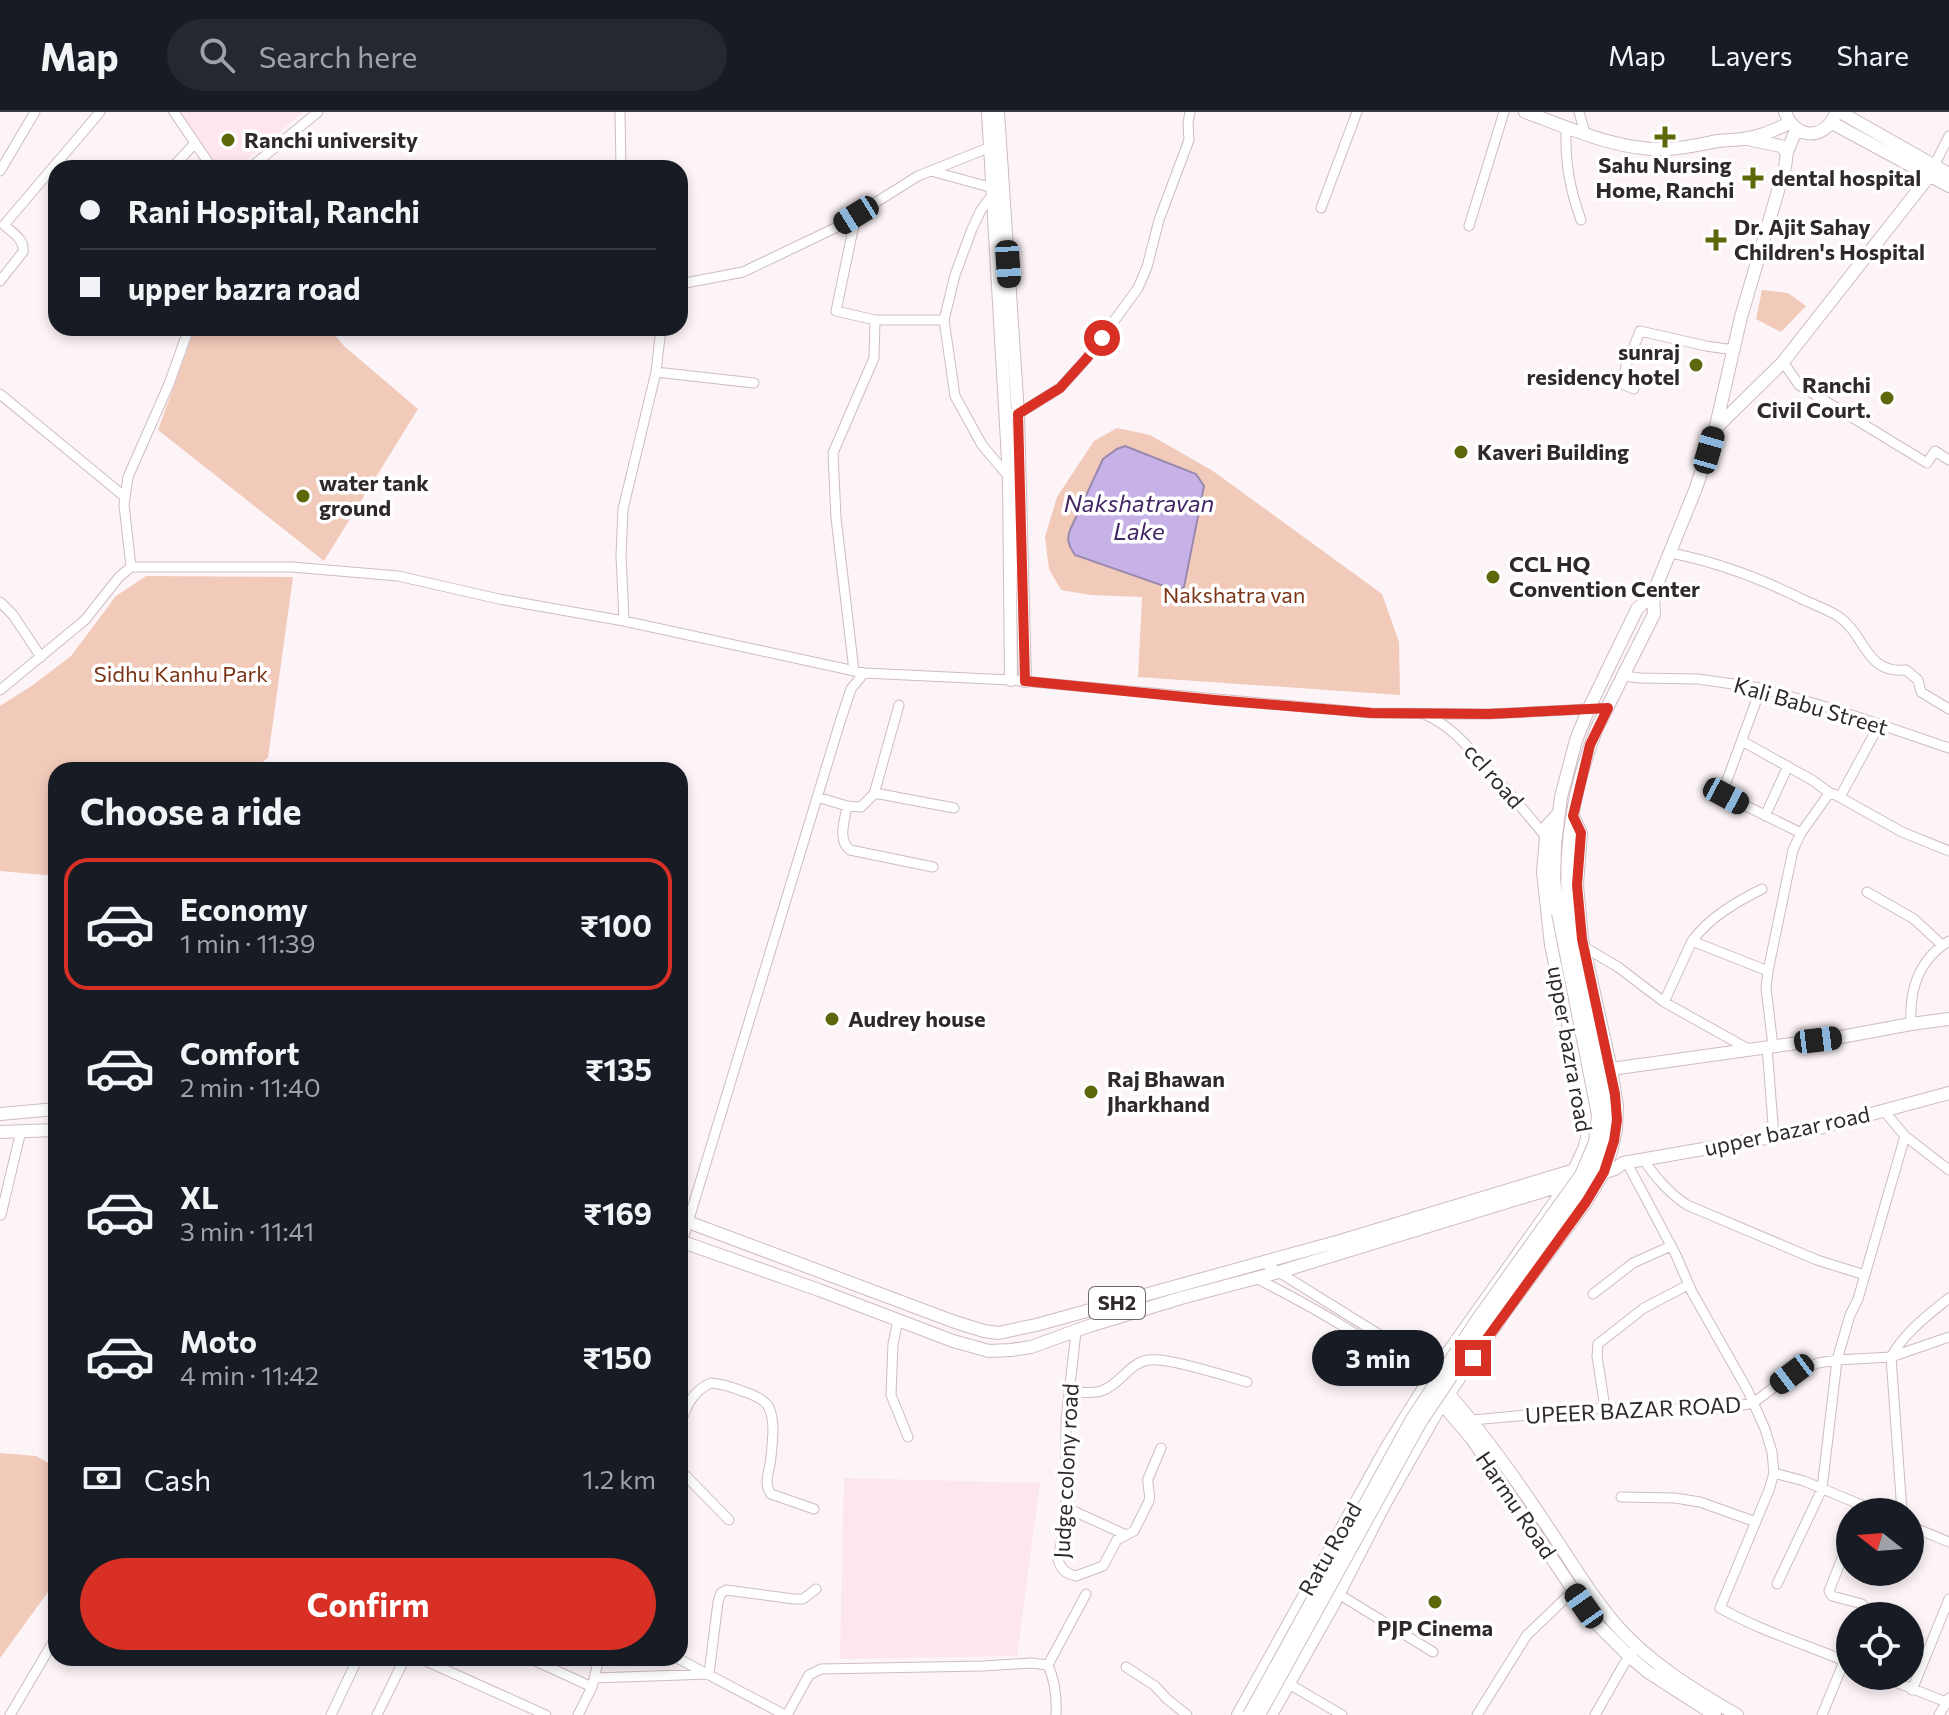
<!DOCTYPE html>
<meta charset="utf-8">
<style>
:root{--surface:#171b24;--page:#242831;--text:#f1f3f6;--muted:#9ea1a6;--line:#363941;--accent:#d93025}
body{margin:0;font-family:Commissioner,sans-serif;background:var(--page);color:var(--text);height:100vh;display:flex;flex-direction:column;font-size:30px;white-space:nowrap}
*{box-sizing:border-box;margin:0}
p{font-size:26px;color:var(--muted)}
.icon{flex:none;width:44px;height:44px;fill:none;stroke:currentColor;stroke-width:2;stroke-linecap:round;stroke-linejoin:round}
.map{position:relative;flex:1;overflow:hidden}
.sheet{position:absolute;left:48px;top:650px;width:640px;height:904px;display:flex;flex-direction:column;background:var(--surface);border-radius:24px;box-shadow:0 4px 12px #0003}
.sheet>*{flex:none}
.guide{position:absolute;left:48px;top:48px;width:640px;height:176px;border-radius:24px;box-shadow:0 4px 12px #0003;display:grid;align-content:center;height:176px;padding:0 32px;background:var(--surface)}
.needle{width:52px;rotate:287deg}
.tools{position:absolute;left:1836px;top:1386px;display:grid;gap:16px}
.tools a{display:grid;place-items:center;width:88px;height:88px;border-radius:50%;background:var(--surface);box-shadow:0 4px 12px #0003;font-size:40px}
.end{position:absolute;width:36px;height:36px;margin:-18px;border:10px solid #d93025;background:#fff;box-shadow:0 0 0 4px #fff}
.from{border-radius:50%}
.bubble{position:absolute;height:56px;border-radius:28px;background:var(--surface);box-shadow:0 4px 12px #0003;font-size:26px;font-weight:700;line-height:56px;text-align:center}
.car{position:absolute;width:24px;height:48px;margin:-24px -12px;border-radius:10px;box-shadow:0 0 6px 2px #0007;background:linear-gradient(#222 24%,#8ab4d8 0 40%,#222 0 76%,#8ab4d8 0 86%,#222 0)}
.guide b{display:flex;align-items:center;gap:28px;height:76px;font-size:30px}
.guide b+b{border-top:2px solid var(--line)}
.guide i{width:20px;height:20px;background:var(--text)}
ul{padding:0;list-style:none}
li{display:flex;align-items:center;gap:24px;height:132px;margin:0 16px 12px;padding:0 16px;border:4px solid transparent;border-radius:24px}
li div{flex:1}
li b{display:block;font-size:30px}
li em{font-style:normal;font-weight:700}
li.selected{border-color:var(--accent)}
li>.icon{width:72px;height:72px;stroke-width:1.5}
h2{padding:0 32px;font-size:36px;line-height:96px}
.pay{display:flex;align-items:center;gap:20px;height:88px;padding:0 32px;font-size:30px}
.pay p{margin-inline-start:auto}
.primary-button{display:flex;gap:16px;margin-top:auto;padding:16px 32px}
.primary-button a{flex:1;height:92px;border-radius:48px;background:var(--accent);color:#fff;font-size:32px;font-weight:700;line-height:92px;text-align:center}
header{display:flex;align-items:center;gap:48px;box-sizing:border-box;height:112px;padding:0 40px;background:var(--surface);border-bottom:2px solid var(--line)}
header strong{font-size:38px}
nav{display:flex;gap:44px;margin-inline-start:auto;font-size:28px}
.search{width:560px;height:72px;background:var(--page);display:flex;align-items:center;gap:20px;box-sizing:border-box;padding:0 28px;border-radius:44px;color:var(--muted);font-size:30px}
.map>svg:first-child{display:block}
.built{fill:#fde6ef}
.green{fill:#f2caba}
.water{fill:#c7b2e7;stroke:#9a89af;stroke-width:2}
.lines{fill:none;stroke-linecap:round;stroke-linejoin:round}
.minor-casing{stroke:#cfbcc3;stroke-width:11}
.major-casing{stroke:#cfbcc3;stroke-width:14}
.minor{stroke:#fff;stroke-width:9}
.major{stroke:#fff;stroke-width:12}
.major-bridge-casing{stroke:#cfbcc3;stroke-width:14;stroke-linecap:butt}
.major-bridge{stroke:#fff;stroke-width:12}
.route{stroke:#d93025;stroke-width:10}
.poi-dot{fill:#5d680c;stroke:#fff;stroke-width:3}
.labels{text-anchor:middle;stroke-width:7;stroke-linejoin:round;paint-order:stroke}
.shield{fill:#fff;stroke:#6e696b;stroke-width:2}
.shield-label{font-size:20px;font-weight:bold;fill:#30292c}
.poi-label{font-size:22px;font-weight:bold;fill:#30292c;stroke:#fff;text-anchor:start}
.park-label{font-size:22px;fill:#7b3415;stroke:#fff}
.street-label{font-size:22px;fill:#30292c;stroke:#fff}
.water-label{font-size:24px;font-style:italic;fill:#432564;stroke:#fff}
</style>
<header>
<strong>Map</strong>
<div class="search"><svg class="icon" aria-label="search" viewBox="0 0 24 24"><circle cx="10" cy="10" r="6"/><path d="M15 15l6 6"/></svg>Search here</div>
<nav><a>Map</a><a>Layers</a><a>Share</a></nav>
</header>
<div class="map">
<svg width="1949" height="1603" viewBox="0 0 1949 1603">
<rect width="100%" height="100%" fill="#fdf4f8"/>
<!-- built -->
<path class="built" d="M167,0H303L237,56H206Z
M844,1366L1040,1371L1017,1544L840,1547Z"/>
<!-- green -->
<path class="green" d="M1762,178L1788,181L1806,194L1781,220L1756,207Z
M195,216H329L344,234L418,297L324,449L158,318Z
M1117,316L1150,323L1213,359L1382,482L1399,530L1400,583L1138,565L1142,485L1091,483L1061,478L1049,457L1045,425L1057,385L1094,329Z
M146,464L293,465L268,646L251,658H56V764L0,759V594L33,573L71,544L116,484Z
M0,1341L36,1344L56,1355V1469L0,1546Z"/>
<!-- water -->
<path class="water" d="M1125,334L1196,362L1204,374L1184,475L1178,479L1075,443C1069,434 1066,428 1070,418L1103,347L1117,337Z"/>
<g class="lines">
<!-- minor casing -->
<g class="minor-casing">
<path id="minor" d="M174,0L212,56
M620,0L621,56
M1579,0L1585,21
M1566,15C1565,49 1569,75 1581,108
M1934,54L1949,24
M172,56L195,31
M250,56L318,0
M0,59L35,0
M931,59L993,76
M993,82L981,98L972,117L955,163L944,208L955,284L982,333L1009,365
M1321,96L1357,0
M856,103L836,199L875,208H944
M1469,114L1504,0
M0,169L23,140C25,128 13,121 4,113L100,0
M680,172L743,160L835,116L918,64L993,34
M1783,250L1799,273L1927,351L1935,339L1949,348
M656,260L754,271
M1634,277L1622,272L1626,254L1640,219L1706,234L1734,238
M0,282L125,385
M1006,301L1018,302L1060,276L1087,246L1138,176L1147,155L1159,108L1189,28L1188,11L1190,0
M1671,441C1717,450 1762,467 1804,488C1815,493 1828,498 1838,504C1866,523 1865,562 1906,558L1918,568L1921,580L1949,597
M131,455H292L398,464L499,487L624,509L864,561L1011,568L1371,601L1489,602L1608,596
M131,455L124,393L128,365L169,272L189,216
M0,490L13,503L41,545
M624,509L621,444L623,397L656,260L661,216
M854,559L836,406L833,341L874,246L875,208
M1623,564L1641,566L1698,567L1761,576L1837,598L1949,636
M1761,576L1723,679L1726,684L1801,721
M0,578L85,508L119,465L131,455
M1426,603C1453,615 1469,636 1488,657C1508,679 1527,702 1546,725
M1742,629L1812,668L1830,681
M874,682L899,593
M817,685L847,694L861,695L874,682H880L954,696
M1840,685L1879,613
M847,694C845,708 837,728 850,738L933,755
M1765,704L1788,654
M1867,780L1914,807L1942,833
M1692,829L1768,859
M1584,835L1618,855L1664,890L1750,938
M1664,890L1692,829C1710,805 1736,790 1762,777
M1911,912C1909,878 1919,847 1949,829
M1773,934L1766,876L1768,859L1793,738L1801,721L1828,683L1834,682L1902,720L1949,739
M1767,935L1774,1025
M1884,999L1905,1024L1949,1058
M1643,1047C1656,1066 1668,1080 1687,1093L1817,1148L1865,1163
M1627,1051L1676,1143L1692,1180L1748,1279L1765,1317L1772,1340L1774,1361L1769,1378L1720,1496C1761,1519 1807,1533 1850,1551
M1,1103L21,1019
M682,1130L840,610L851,577L864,561
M1264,1151L1380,1223L1408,1241L1436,1267
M1256,1166C1316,1197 1374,1229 1425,1273
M1593,1182L1633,1151L1671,1134
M898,1208L893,1232L891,1283L908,1325
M1076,1220L1066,1308V1406L1058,1447C1060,1457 1066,1462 1076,1464L1103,1454L1117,1428L1134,1419L1149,1389C1151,1381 1147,1375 1148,1367L1161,1336
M1069,1279C1079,1280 1091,1282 1101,1279C1119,1274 1129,1251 1148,1248C1168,1245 1225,1264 1247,1270
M1605,1296L1597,1244L1598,1232L1644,1196L1688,1173
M1472,1308L1605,1296L1723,1297L1753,1291L1792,1262L1818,1251L1837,1248L1891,1245C1905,1220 1927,1204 1949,1186
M680,1313C686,1295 692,1279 711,1271C722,1272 732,1275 742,1279C767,1287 773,1293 773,1320C772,1331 772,1341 770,1352C768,1363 764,1373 771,1382L814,1397
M680,1361L686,1364L729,1408
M1774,1361L1804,1369L1878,1400
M1621,1385L1675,1386L1700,1390L1756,1410
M1067,1396L1126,1423
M1902,1400L1891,1245L1949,1225
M1910,1414L1949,1430
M1850,1426L1829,1479L1832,1484L1862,1492L1864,1495L1863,1504
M1777,1472L1822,1377L1837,1248L1850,1203L1858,1187L1905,1024
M1337,1481L1433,1540
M419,1546L546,1603
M529,1546L592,1575
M677,1546L785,1603
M1048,1553L1086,1482
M1126,1555L1155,1574L1167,1587L1187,1603
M1880,1564L1946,1590
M595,1566L709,1562L718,1490L721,1481L726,1478L794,1487H803L816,1477
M1289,1572L1342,1603
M1912,1578L1949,1487
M10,1603L56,1525
M331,1603L358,1546
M377,1603L405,1546
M578,1603L592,1575L599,1546
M787,1603L809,1563L821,1557L983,1554L1031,1551L1048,1553C1055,1569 1057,1585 1056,1603
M1477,1603L1527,1523L1573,1479
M1595,1603L1624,1552L1633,1540
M1822,1603L1850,1535
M1939,1603L1949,1586"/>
</g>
<!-- major casing -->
<g class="major-casing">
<path id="major" d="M988,0L1009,365L1011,568
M998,0L1018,302L1025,569
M1525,0C1570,16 1620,40 1669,37C1685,36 1702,32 1718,29C1726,28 1734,28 1743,27C1760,25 1774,18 1790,11
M1785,0C1794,26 1823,30 1835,3
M1840,0L1949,62
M1832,11L1949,74
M1752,28L1781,34L1787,40
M1717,315L1783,250L1930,63L1934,54
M1569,800C1563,738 1574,674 1597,616L1654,502L1653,482
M1558,801L1554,767L1555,732L1561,685L1576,628L1589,596L1637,497L1653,482L1696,376L1715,318L1741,205L1785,55L1787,40L1796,18
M1611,957L1841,925L1911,912L1949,907
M0,1002L56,997
M0,1020L56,1018
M680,1107L955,1210L984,1219L998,1221L1036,1213L1340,1129L1578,1057
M680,1129L819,1178L953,1229L989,1239L1011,1238L1031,1235L1089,1214L1181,1186L1279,1160L1615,1057L1623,1051L1812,1018L1949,981
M1448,1281C1490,1329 1526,1382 1561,1435C1579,1462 1596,1491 1618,1515C1650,1551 1695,1579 1737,1603
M1438,1287L1472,1327L1594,1509L1630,1545L1648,1560L1715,1603
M1238,1603L1387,1335L1432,1263L1555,1090L1574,1058L1584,1037L1587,1026L1586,1009L1575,944L1551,833L1543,760L1547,714L1559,701
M1271,1603L1333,1493L1384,1393L1442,1291L1507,1197L1586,1090L1604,1060L1611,1040L1616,1018L1617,994L1611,957L1582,827L1577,773L1581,721L1573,704"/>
</g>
<!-- minor -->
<use href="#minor" class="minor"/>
<!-- major -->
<use href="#major" class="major"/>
<!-- major-bridge casing -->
<g class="major-bridge-casing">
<path id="major-bridge" d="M1249,1603L1412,1307L1479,1205L1581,1063L1595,1030L1598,1003L1558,801
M1259,1603L1420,1311L1491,1205L1587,1072C1600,1050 1607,1028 1607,1002L1569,800"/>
</g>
<!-- major-bridge -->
<use href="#major-bridge" class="major-bridge"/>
</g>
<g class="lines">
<!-- route -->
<path class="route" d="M1102,226L1087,246L1060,276L1018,302L1025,569L1215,588L1371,601L1489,602L1608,596L1590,633L1573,704L1581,721L1577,773L1582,827L1615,982L1617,1008L1614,1029L1604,1060L1586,1090L1473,1246"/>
</g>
<!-- markers -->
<g class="poi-dot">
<path d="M1661 13h8v8h8v8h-8v8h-8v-8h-8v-8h8z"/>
<circle cx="228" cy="28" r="8"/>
<path d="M1749 54h8v8h8v8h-8v8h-8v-8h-8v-8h8z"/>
<path d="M1712 116h8v8h8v8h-8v8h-8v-8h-8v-8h8z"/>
<circle cx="1696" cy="253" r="8"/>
<circle cx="1887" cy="286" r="8"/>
<circle cx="1461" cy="340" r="8"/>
<circle cx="303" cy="384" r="8"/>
<circle cx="1493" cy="465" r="8"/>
<circle cx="832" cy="907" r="8"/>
<circle cx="1091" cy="980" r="8"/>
<circle cx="1435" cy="1490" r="8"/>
</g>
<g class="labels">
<!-- shield labels -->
<rect class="shield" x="1089" y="1175" width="56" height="32" rx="6"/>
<g class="shield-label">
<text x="1117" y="1198">SH2</text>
</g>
<!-- poi labels -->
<g class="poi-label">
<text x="244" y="36">Ranchi university</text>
<text x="1665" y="61" text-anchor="middle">Sahu Nursing<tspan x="1665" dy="25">Home, Ranchi</tspan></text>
<text x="1771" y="74">dental hospital</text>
<text x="1734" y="123">Dr. Ajit Sahay<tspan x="1734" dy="25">Children's Hospital</tspan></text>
<text x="1680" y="248" text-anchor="end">sunraj<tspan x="1680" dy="25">residency hotel</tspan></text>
<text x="1871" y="281" text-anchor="end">Ranchi<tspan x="1871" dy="25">Civil Court.</tspan></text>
<text x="1477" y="348">Kaveri Building</text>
<text x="319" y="379">water tank<tspan x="319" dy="25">ground</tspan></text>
<text x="1509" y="460">CCL HQ<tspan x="1509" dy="25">Convention Center</tspan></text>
<text x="848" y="915">Audrey house</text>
<text x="1107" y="975">Raj Bhawan<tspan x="1107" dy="25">Jharkhand</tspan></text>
<text x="1435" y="1524" text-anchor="middle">PJP Cinema</text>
</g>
<!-- park labels -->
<g class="park-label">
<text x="1234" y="491">Nakshatra van</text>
<text x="181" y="570">Sidhu Kanhu Park</text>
</g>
<!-- street labels -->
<g class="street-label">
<text transform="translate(1811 594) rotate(16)" y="8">Kali Babu Street</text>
<text transform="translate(1494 664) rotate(49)" y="8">ccl road</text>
<text transform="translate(1570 937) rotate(80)" y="8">upper bazra road</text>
<text transform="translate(1787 1019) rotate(-12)" y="8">upper bazar road</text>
<text transform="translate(1633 1298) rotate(-3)" y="8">UPEER BAZAR ROAD</text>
<text transform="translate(1066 1359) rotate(-87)" y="8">Judge colony road</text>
<text transform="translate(1516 1393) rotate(56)" y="8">Harmu Road</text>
<text transform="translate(1330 1437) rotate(-60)" y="8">Ratu Road</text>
</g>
<!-- water labels -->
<g class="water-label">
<text x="1139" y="400">Nakshatravan<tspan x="1139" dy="28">Lake</tspan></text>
</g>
</g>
</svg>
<div class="tools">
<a><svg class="needle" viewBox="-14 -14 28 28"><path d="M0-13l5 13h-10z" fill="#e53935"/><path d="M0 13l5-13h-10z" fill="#9ea1a6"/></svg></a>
<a><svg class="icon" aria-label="locate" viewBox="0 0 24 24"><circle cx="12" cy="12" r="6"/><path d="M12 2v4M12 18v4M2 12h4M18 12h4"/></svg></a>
</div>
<i class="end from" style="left:1102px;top:226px"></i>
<i class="end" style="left:1473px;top:1246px"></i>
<div class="bubble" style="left:1312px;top:1218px;width:132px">3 min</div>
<i class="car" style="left:856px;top:103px;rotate:238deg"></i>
<i class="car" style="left:1008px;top:152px;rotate:176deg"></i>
<i class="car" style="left:1709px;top:338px;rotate:16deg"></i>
<i class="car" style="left:1726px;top:684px;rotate:118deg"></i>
<i class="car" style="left:1818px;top:928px;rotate:83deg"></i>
<i class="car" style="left:1792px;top:1262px;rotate:233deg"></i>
<i class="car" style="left:1584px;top:1494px;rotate:325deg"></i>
<div class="guide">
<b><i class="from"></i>Rani Hospital, Ranchi</b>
<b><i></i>upper bazra road</b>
</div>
<section class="sheet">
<h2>Choose a ride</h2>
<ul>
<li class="selected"><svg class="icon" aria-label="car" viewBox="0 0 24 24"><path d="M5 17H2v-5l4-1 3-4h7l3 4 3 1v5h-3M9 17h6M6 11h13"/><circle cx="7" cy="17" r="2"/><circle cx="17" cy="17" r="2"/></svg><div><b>Economy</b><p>1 min · 11:39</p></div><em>₹100</em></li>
<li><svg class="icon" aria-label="car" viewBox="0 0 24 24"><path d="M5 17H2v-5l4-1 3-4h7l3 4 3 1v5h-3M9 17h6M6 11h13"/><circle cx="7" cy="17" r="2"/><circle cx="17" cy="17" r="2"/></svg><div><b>Comfort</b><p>2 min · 11:40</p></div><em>₹135</em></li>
<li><svg class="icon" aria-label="car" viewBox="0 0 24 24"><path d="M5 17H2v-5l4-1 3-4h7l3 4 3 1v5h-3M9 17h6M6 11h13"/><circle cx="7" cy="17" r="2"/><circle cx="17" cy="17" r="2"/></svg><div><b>XL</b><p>3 min · 11:41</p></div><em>₹169</em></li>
<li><svg class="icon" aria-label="car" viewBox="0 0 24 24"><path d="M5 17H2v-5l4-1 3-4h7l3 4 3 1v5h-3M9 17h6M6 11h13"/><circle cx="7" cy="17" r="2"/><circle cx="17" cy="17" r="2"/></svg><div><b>Moto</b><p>4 min · 11:42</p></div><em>₹150</em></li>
</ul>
<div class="pay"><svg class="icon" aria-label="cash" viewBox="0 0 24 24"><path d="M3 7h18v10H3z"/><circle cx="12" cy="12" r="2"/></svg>Cash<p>1.2 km</p></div>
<div class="primary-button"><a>Confirm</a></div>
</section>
</div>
